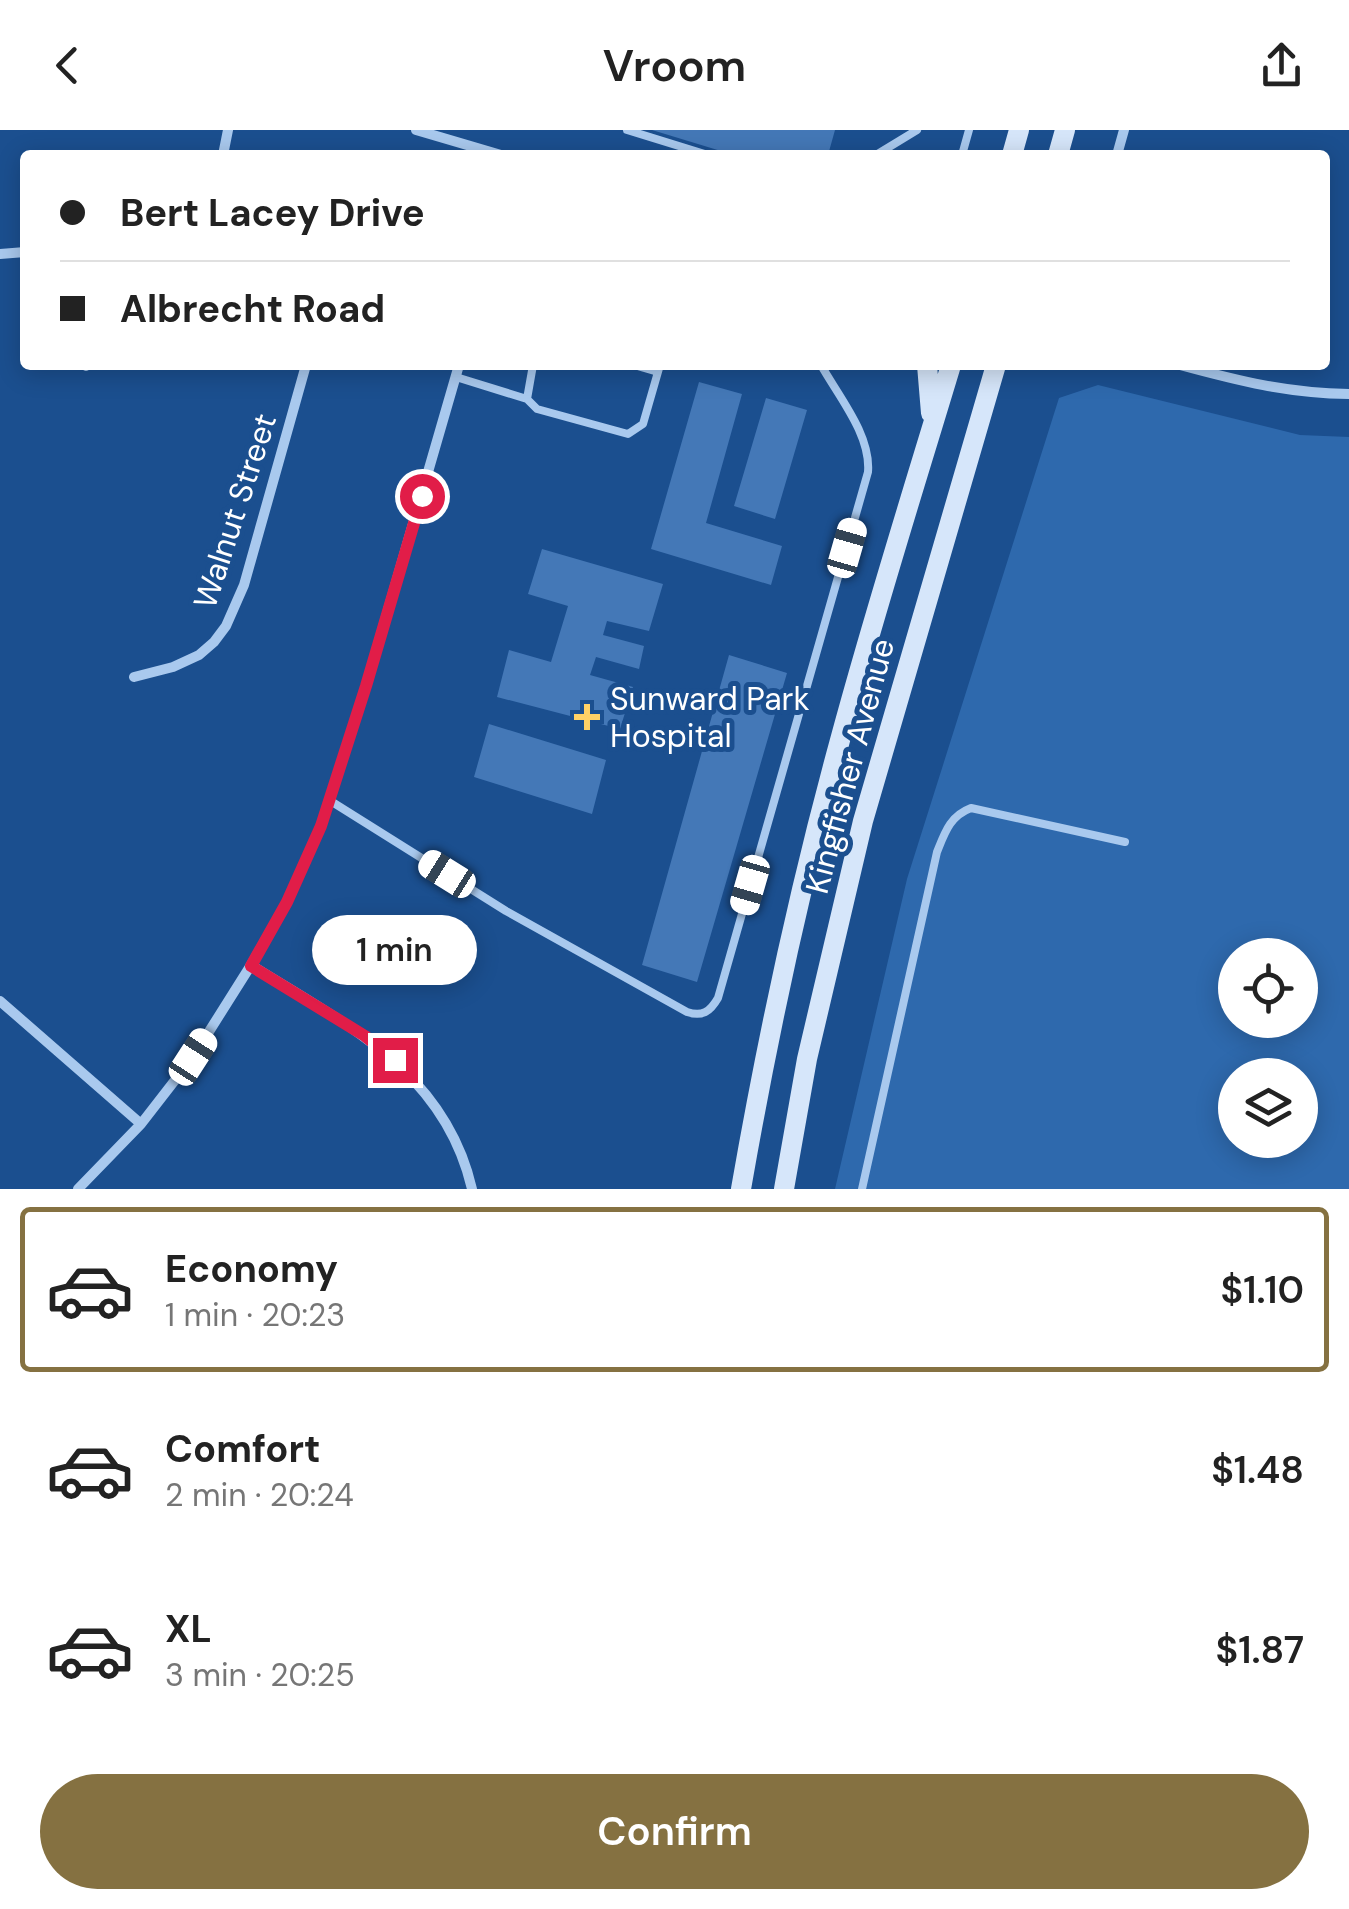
<!DOCTYPE html>
<meta charset="utf-8">
<style>
:root{--surface:#fff;--page:#f2f2f2;--text:#222;--muted:#767676;--line:#e0e0e0;--accent:#857141}
body{margin:0;font-family:"DM Sans",sans-serif;background:var(--page);color:var(--text);height:100vh;display:flex;flex-direction:column;font-size:38px;white-space:nowrap}
*{box-sizing:border-box;margin:0}
p{font-size:32px;color:var(--muted)}
.icon{flex:none;width:55px;height:55px;fill:none;stroke:currentColor;stroke-width:2;stroke-linecap:round;stroke-linejoin:round}
.map{position:relative;height:1059px;overflow:hidden}
.panel{display:flex;flex-direction:column;background:var(--surface);flex:1}
.panel>*{flex:none}
.guide{position:absolute;left:20px;top:20px;width:1310px;height:220px;border-radius:10px;box-shadow:0 5px 25px #0003;display:grid;align-content:center;height:220px;padding:0 40px;background:var(--surface)}
.tools{position:absolute;left:1218px;top:808px;display:grid;gap:20px}
.tools a{display:grid;place-items:center;width:100px;height:100px;border-radius:50%;background:var(--surface);box-shadow:0 5px 25px #0003;font-size:50px}
.end{position:absolute;width:45px;height:45px;margin:-22px;border:12px solid #e11d48;background:#fff;box-shadow:0 0 0 5px #fff}
.from{border-radius:50%}
.bubble{position:absolute;height:70px;border-radius:35px;background:var(--surface);box-shadow:0 5px 25px #0003;font-size:32px;font-weight:600;line-height:70px;text-align:center}
.car{position:absolute;width:30px;height:60px;margin:-30px -15px;border-radius:12px;box-shadow:0 0 8px 2px #0007;background:linear-gradient(#fff 24%,#345 0 40%,#fff 0 76%,#345 0 86%,#fff 0)}
.guide b{display:flex;align-items:center;gap:35px;height:95px;font-size:38px}
.guide b+b{border-top:2px solid var(--line)}
.guide i{width:25px;height:25px;background:var(--text)}
ul{padding:18px 0 0;list-style:none}
li{display:flex;align-items:center;gap:30px;height:165px;margin:0 20px 15px;padding:0 20px;border:5px solid transparent;border-radius:10px}
li div{flex:1}
li b{display:block;font-size:38px}
li em{font-style:normal;font-weight:600}
li.selected{border-color:var(--accent)}
li>.icon{width:90px;height:90px;stroke-width:1.5}
.action{display:flex;gap:20px;margin-top:auto;padding:20px 40px}
.action a{flex:1;height:115px;border-radius:60px;background:var(--accent);color:#fff;font-size:40px;font-weight:600;line-height:115px;text-align:center}
header{display:flex;justify-content:space-between;align-items:center;height:130px;padding:0 40px;background:var(--surface);font-size:45px;font-weight:600}
.map>svg:first-child{display:block}
.garden{fill:#2e69ad;fill-rule:evenodd}
.building{fill:#4478b7}
.lines{fill:none;stroke-linecap:round;stroke-linejoin:round}
.lane{stroke:#a9c9ee;stroke-width:8}
.street{stroke:#a9c9ee;stroke-width:10}
.secondary{stroke:#d6e6fa;stroke-width:20}
.route{stroke:#e11d48;stroke-width:12}
.poi-dot{fill:#ffd166;stroke:#1b4f8f;stroke-width:4}
.labels{text-anchor:middle;stroke-width:10;stroke-linejoin:round;paint-order:stroke}
.street-label{font-size:32px;fill:#fff;stroke:#1b4f8f}
.poi-label{font-size:32px;fill:#fff;stroke:#1b4f8f;text-anchor:start}
</style>
<header><svg class="icon" aria-label="back" viewBox="0 0 24 24"><path d="M15 5l-7 7 7 7"/></svg>Vroom<svg class="icon" aria-label="share" viewBox="0 0 24 24"><path d="M12 15V3M7 8l5-5 5 5M5 13v7h14v-7"/></svg></header>
<div class="map">
<svg width="1349" height="1059" viewBox="0 0 1349 1059">
<rect width="100%" height="100%" fill="#1b4f8f"/>
<!-- garden -->
<path class="garden" d="M1098,255L1300,305L1349,307V1059H835L907,749L1059,268ZM1235,825H1300V890H1235ZM1235,945H1300V1010H1235Z"/>
<!-- building -->
<path class="building" d="M652,0H835L828,25H734Z
M699,252L742,264L706,393L782,416L771,455L651,419Z
M766,268L807,280L775,389L734,376Z
M542,419L663,454L649,501L607,491L603,505L644,516L639,539L596,527L590,545L633,557L620,599L497,567L509,520L551,532L568,476L528,464Z
M729,525L787,543L697,852L642,835Z
M489,594L606,630L592,684L474,647Z"/>
<g class="lines">
<!-- lane -->
<path class="lane" d="M627,0L708,25
M876,25L917,0
M962,25L969,0
M634,235L658,242
M456,247L527,269L537,279L628,304L643,294L660,235
M527,269L533,235
M329,670L506,781L687,882C702,887 710,882 718,868L868,342C871,305 839,267 821,235
M862,1059L937,722C945,702 950,686 971,678L1125,712"/>
<!-- street -->
<path class="street" d="M416,0L501,25
M223,25L228,0
M1117,25L1124,0
M0,124L25,122
M1180,235C1239,251 1287,263 1349,264
M86,236V235
M134,547L173,537L199,525L214,512L226,496L244,455L306,235
M251,835C345,894 445,941 472,1059
M0,871L141,994
M78,1059L141,994L193,927L251,835L287,772L321,696L366,556L459,235"/>
<!-- secondary -->
<path class="secondary" d="M1012,25L1019,0
M1058,25L1065,0
M927,235L931,283
M741,1059C767,910 799,760 839,614C873,487 913,361 951,235
M784,1059L807,929L863,691L996,235"/>
</g>
<g class="lines">
<!-- route -->
<path class="route" d="M395,930L365,906L251,836L287,772L321,696L366,556L422,366"/>
</g>
<!-- markers -->
<path class="poi-dot" d="M582 572h10v10h10v10h-10v10h-10v-10h-10v-10h10z"/>
<g class="labels">
<!-- street labels -->
<g class="street-label">
<text transform="translate(235 381) rotate(-72)" y="11">Walnut Street</text>
<text transform="translate(850 636) rotate(-75)" y="11">Kingfisher Avenue</text>
</g>
<!-- poi labels -->
<g class="poi-label">
<text x="610" y="580">Sunward Park<tspan x="610" dy="37">Hospital</tspan></text>
</g>
</g>
</svg>
<div class="tools">
<a><svg class="icon" aria-label="locate" viewBox="0 0 24 24"><circle cx="12" cy="12" r="6"/><path d="M12 2v4M12 18v4M2 12h4M18 12h4"/></svg></a>
<a><svg class="icon" aria-label="layers" viewBox="0 0 24 24"><path d="M12 4l9 5-9 5-9-5zM3 14l9 5 9-5"/></svg></a>
</div>
<i class="end from" style="left:422px;top:366px"></i>
<i class="end" style="left:395px;top:930px"></i>
<div class="bubble" style="left:312px;top:785px;width:165px">1 min</div>
<i class="car" style="left:847px;top:418px;rotate:16deg"></i>
<i class="car" style="left:447px;top:744px;rotate:302deg"></i>
<i class="car" style="left:750px;top:755px;rotate:196deg"></i>
<i class="car" style="left:193px;top:927px;rotate:33deg"></i>
<div class="guide">
<b><i class="from"></i>Bert Lacey Drive</b>
<b><i></i>Albrecht Road</b>
</div>
</div>
<section class="panel">
<ul>
<li class="selected"><svg class="icon" aria-label="car" viewBox="0 0 24 24"><path d="M5 17H2v-5l4-1 3-4h7l3 4 3 1v5h-3M9 17h6M6 11h13"/><circle cx="7" cy="17" r="2"/><circle cx="17" cy="17" r="2"/></svg><div><b>Economy</b><p>1 min · 20:23</p></div><em>$1.10</em></li>
<li><svg class="icon" aria-label="car" viewBox="0 0 24 24"><path d="M5 17H2v-5l4-1 3-4h7l3 4 3 1v5h-3M9 17h6M6 11h13"/><circle cx="7" cy="17" r="2"/><circle cx="17" cy="17" r="2"/></svg><div><b>Comfort</b><p>2 min · 20:24</p></div><em>$1.48</em></li>
<li><svg class="icon" aria-label="car" viewBox="0 0 24 24"><path d="M5 17H2v-5l4-1 3-4h7l3 4 3 1v5h-3M9 17h6M6 11h13"/><circle cx="7" cy="17" r="2"/><circle cx="17" cy="17" r="2"/></svg><div><b>XL</b><p>3 min · 20:25</p></div><em>$1.87</em></li>
</ul>
<div class="action"><a>Confirm</a></div>
</section>
